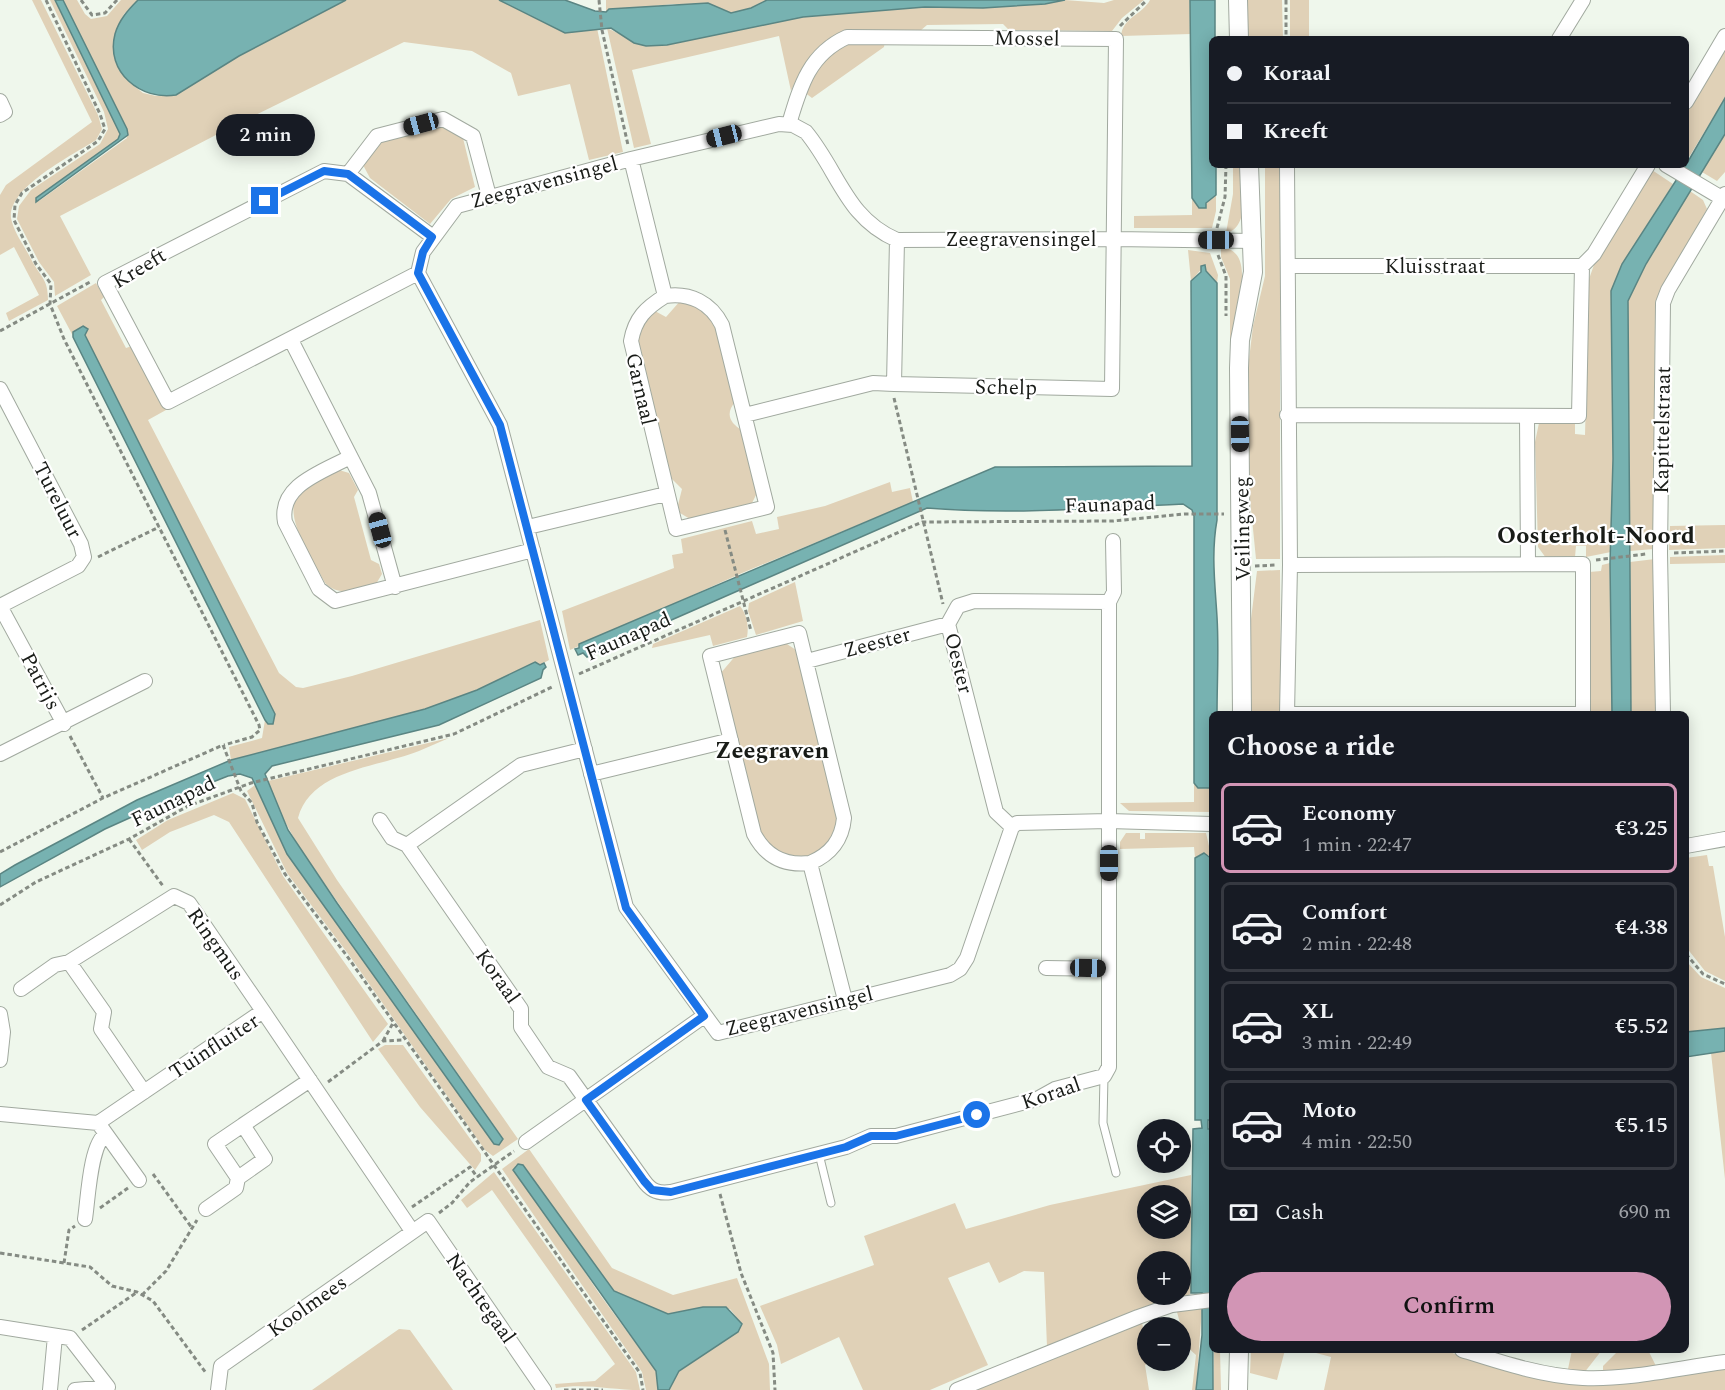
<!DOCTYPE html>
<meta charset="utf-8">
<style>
:root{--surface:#171b24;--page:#20242c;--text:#f1f3f6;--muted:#9ea1a6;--line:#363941;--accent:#d295b5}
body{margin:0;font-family:Spectral,serif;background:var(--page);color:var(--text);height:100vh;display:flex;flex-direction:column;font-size:22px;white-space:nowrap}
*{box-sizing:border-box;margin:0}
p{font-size:20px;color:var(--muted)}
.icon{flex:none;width:33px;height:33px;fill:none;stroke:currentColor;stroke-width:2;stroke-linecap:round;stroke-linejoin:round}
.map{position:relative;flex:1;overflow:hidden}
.drawer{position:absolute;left:1209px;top:711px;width:480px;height:642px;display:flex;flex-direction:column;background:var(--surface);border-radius:9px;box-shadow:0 3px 15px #0003}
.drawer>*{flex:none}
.banner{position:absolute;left:1209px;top:36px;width:480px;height:132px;border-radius:9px;box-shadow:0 3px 15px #0003;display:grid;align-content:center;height:132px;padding:0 18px;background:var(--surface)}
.tools{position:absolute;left:1137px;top:1119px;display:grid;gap:12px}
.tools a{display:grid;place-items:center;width:54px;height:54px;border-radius:50%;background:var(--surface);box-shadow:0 3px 15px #0003;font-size:30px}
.end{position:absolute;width:27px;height:27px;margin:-14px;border:8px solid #1a73e8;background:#fff;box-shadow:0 0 0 3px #fff}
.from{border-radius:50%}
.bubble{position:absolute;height:42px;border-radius:21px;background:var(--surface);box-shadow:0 3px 15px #0003;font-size:20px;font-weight:600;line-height:42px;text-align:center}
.car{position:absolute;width:18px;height:36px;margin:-18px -9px;border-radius:8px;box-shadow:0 0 4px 2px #0007;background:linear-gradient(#222 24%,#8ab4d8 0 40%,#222 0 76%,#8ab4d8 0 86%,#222 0)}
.banner b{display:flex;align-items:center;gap:21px;height:57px;font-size:22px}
.banner b+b{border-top:2px solid var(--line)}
.banner i{width:15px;height:15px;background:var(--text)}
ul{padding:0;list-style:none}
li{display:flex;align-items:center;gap:18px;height:90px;margin:0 12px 9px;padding:0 6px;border:3px solid var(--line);border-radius:9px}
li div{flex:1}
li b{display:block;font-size:22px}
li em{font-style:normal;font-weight:600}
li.selected{border-color:var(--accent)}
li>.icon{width:54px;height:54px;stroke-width:1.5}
h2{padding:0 18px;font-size:27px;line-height:72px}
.pay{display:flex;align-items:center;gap:15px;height:66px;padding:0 18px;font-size:22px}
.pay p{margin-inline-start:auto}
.cta{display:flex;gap:12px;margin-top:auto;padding:12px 18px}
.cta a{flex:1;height:69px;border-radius:36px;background:var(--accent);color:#111;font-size:24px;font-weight:600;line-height:69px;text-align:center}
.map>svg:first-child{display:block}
.green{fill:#e0d1b7;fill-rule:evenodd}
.water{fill:#77b2b1;stroke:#5a8583;stroke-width:1.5}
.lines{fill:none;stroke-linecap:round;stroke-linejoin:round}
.lane-casing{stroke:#a1a99f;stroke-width:9}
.street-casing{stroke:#a1a99f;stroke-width:16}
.secondary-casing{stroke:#a1a99f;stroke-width:20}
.path{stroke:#858b83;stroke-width:3;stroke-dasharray:4.5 3;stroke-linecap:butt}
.lane{stroke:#fff;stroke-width:7}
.street{stroke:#fff;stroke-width:14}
.secondary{stroke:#fff;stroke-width:18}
.route{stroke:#1a73e8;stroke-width:8}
.labels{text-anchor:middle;stroke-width:4.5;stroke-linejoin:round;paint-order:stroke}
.street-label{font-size:21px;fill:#181b17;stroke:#fff}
.quarter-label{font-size:24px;font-weight:bold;fill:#181b17;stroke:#fff}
</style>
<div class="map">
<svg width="1725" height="1390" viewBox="0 0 1725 1390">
<rect width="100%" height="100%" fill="#eff7ec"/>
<!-- green -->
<path class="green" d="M32,0H41L98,115L102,129L96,140C73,155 8,187 11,218C13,231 25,247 31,259C40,277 48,278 48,300L9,321L6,313L39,295L14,247L0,255V195L6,185L92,122Z
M50,0H55L120,134L118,139L36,198L39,201L127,138L63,0H77L85,14L91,19L107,16L121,0H138L124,14L114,36L117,61L129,82L143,93L156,96L176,95L239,56L346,0H499L565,33L597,28L623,152L589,160L570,84L518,96L511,73L472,51L404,42L237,124L60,216L91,275L55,296L54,282L39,262L17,219L19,206L31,190L100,144L108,129L104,112Z
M606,0H767L751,8L731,13L719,8L672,4L606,12Z
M1065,0L1104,3L1114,0H1144L1122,18L1112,31L1009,30L1003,24L927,25L920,31L850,30C820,39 803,64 791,91L779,36L632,70L651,144L634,148L607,28L645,46L667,45L803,17L925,7L1045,4Z
M1150,0H1190L1191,34L1121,36C1123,17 1142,15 1150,0Z
M1246,0H1282L1283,39H1248Z
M1290,0H1309V39H1290Z
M856,41H885L884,47L812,98L804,92L827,55Z
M1725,49V98L1686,162V114Z
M443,124L462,134L475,187L451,199L430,224L370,178L363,165L379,141Z
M1725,134V172L1717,181L1702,172Z
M1233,165H1242C1242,184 1251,228 1226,233L1233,194Z
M1265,165H1280V559H1256L1249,489L1248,368L1253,326L1265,276Z
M1652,170L1673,184L1622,264L1611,307L1613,459L1611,552L1586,557V546H1576L1575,557L1546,558L1538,547L1535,442L1539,423H1575V434L1585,435L1589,279L1595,262Z
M1690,191L1703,200L1707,209L1655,302L1654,549L1630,551L1628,301L1646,264Z
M1216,195V211L1212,228H1134V216L1192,215V198L1206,207V204Z
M1221,247C1260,251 1233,313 1232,340H1230V279L1221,257Z
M1188,250L1210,253L1218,275L1217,283L1206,271L1205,265L1191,281Z
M96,283L104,297L101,300L126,348L132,346L166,410L148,420L279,673L296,687L303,688L352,676L540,620L549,660L540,665L535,662L477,690L425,709L231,760L229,747L262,738L265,720L268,724L85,334L73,336L57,306Z
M681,300C697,307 708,313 716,328L735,402C725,414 730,423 742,430L757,493L752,503L690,519L680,513L678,505L682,489L670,477L636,348L639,330L653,310L666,317Z
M339,470L349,473L358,490L354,497L371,560L379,564L382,574L376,584C358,589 340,598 325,583C313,559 278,512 301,489C309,480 327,475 339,470Z
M890,482L892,492L910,488L913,502L742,573L570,650L562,611L674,568L672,555L683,553L681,539L752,521L756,534L779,529L777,517L825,506Z
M1725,525V548L1669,550L1670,526Z
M1725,555V563L1670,564V557Z
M1655,559L1656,714H1631L1630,562Z
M1610,563L1612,714H1588L1589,572L1601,571L1602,565Z
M1280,570L1281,714H1249L1248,643L1257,571Z
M795,582L803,621L756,635L748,611L749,603Z
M740,606C747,615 749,626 747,637L713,646L710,635L652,648L653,644Z
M784,642L799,652L838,807C837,860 795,876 761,835L720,674L737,654Z
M449,738C439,742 429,747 419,751C380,767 311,769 298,818L337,880L518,1139L493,1156L485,1150L349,955L287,873L247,791L255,785L287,854L494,1143L503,1138L299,847L279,811L268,781Z
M1194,783L1198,788L1206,789L1212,786L1211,812L1129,811L1120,803L1194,802Z
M233,793L245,799L283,876L388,1024L373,1042L229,822L214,815L170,832L142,850L136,840L168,820Z
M1126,833H1140V839H1145V833H1206L1212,859L1210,855H1199L1195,858L1194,847L1120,849V842Z
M1707,855L1709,866H1713L1725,937V981L1705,971L1686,947V858Z
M1686,961L1701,977L1725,988V1028L1686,1032Z
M385,1045H403L481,1154V1161L475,1170L420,1107L378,1049Z
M1725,1051V1179L1711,1053Z
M529,1149L612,1268L673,1295L737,1278L769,1364L770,1390H669L679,1371L738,1332L742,1324L730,1309L687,1310L668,1314L614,1291L523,1166L518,1164L515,1166L598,1292L656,1371L658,1390H646L642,1372L502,1169Z
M494,1172L636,1372L640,1390C612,1390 585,1383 556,1388L555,1384L595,1381L615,1364L492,1190L467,1208L461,1200Z
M1191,1175V1293L1189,1295L1150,1306L1047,1347L1044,1272L1024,1271L999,1283L989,1262L948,1278L988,1365L930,1390H863L839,1337L781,1364L777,1345L760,1306L874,1265L864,1236L955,1203L966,1229L1050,1205ZM1148,1196H1180V1228H1148ZM1148,1262H1180V1294H1148Z
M1202,1307L1196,1390H1192L1196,1355L1186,1346L1177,1312Z
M1142,1322L1149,1363L1145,1365L1149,1390H973Z
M399,1329L410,1330L453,1390H312Z
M1214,1350H1220L1221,1390H1213Z
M1251,1350H1285L1277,1380L1250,1373Z
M1305,1350H1442L1548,1381L1579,1385L1725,1369V1390H1324L1331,1357Z
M1572,1350H1602L1584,1373L1568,1369Z
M1619,1350H1648L1657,1368L1603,1374V1366Z"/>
<!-- water -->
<path class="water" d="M55,0H63L127,129L128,135L36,202V198L118,139L120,134Z
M138,0H346L239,56L176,95C141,101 105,72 115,34C119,20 128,10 138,0Z
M499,0H565L595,11L606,12L609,9L708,3L731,13L751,8L767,0H1065L1045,4L983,8L925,7L803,17L667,45L646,46L634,43L611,28L565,33Z
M1190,0H1215V39H1212V165H1216V195L1206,203V208H1199L1192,198Z
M1725,98V134L1646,264L1628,301L1631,714H1612L1610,563L1613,459L1611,291L1622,264L1686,165Z
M1205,265L1206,271L1217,283V520C1211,553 1215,584 1217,617C1219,649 1217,682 1217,714H1212L1210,788H1198L1194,783V516L1192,510L1183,504C1097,508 1012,515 927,508L587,657L583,653L578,655L575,649L579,648V644L995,467L1192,466L1191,281L1201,272V266Z
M83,326L88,329L85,335L275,714L273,724H268L265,720L73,337V332Z
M535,662L540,665L544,663L546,667L543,670L541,678L439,725L272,766L265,774L288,830L337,903L503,1139L499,1145L494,1144L287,854L252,778L240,774L228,776L185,793L105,829L0,887V874L15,865L137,800L231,760L425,709L477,690Z
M1204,853L1212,859V1120H1208V1129H1212L1213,1390H1196L1202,1335V1293H1191V1284L1193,1129L1202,1128L1201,1120H1195V858Z
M1725,1028V1051L1686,1057V1032Z
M518,1164L523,1165L614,1291L668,1314L703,1307H726L742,1324L738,1332L679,1371L669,1390H658L656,1371L513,1170Z"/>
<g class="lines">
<!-- lane casing -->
<g class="lane-casing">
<path id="lane" d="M1104,1076L1103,1123L1116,1173
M819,1154L831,1203"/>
</g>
<!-- street casing -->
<g class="street-casing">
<path id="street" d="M1559,39L1583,0
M0,101L5,112L0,115
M1686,102L1725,36
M789,124C800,87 809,54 847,37L1116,39L1112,389L894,384L897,240
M631,159L665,296C690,292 711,303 722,325L767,507L676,529L631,341C635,318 646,308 665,296
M1666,165L1725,200
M348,174L377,136L443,119L473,136L489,196
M1288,266H1582
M418,273L168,402L105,283L324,171L348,174L433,237
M291,340L369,493L395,587
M0,389L81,544L84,557L78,566L0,606
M745,415L873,383L894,384
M1287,415L1579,416L1582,266L1594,254L1648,165
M1527,416L1528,564
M350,457C323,472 278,485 285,522L319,589L335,601L533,550
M528,527L666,494
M1290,565L1583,564V714
M1109,602L1114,592L1113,541
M0,606L64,724
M807,661L948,624
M1287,714L1290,565L1287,165
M1287,714H1583
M1663,714L1660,553L1663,303L1668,290L1725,194
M585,749L521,765L407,845L521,1009V1027L548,1067L569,1076L644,1181C651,1191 659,1194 671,1192L846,1147L871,1136H896L1037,1099L1055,1089L1104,1076L1109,1067V602L974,601L958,606L948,624L996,812L1012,827
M0,754L145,681
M591,774L731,740
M380,820L392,838L407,845
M1212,824L1109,821L1017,823L1012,827L967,958L960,969L950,975L718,1033L626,907L500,425L418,273L423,252L457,206L631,159L779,124L793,125L806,132C839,172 846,218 897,240L1114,239L1254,241
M1686,846L1725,839
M810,863C831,854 842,840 844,818L799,633L710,656L754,834C766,857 785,866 810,863L845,1000
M1046,968L1109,969
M21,989L55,965L69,962
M0,1014L3,1032L0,1060
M144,1092L101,1029L104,1012L69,962L174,896L189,903L263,1011
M0,1114L98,1123L263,1011L412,1231
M101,1127L139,1180
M526,1142L704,1016
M238,1178L265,1159L243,1125L310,1080
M206,1209L236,1188L238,1178L215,1144L243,1125
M85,1219C88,1200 90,1144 106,1134
M0,1327L70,1338L108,1387L75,1390
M1462,1350C1500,1362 1542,1376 1583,1378C1630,1380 1678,1368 1725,1362
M50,1390L55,1336
M218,1390L221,1366L428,1221L544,1390
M957,1390L1138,1317L1172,1305L1212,1300"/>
</g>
<!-- secondary casing -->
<g class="secondary-casing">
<path id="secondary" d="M1238,0L1239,39
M1242,714L1239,368L1240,340L1253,272L1249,165
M1238,1390L1239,1350"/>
</g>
<!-- path -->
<path class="path" d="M46,0L100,114L105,129L98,141L22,193L15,205L14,220L36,264L51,284L50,304L64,339L259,725L260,730L252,737L224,745
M81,0L92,15L105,13L117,0
M599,0L602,30L628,145
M1286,0V39
M1120,26L1147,0
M1217,228L1225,197L1226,165
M1218,255L1226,276V316
M0,331L90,282
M894,398L943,604
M725,530L751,631
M1674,553L1725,551
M98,557L159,527
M1596,560L1646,554
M1255,566L1276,565
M579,674L922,522L1113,521L1184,514H1224
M70,736L103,798
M129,839L163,886
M0,852L103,798L223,745L241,791L252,803L257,822L285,874L347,956L640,1373L643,1390
M0,905L36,882L129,839L188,806L251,783L454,734L554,686
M1686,954L1703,974L1725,984
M383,1041L393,1023
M328,1082L383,1041L403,1040
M153,1174L192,1228
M720,1194L741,1273L773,1353L775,1390
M412,1207L470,1167L477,1177
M100,1208L128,1188
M439,1213L452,1203L470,1182L514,1151
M0,1253L90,1267L112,1286L137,1292L153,1301L206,1373
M64,1263L69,1230L75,1226
M142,1295L166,1271L197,1220
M82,1330L136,1293
M564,1390H603"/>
<!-- lane -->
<use href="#lane" class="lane"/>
<!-- street -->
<use href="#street" class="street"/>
<!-- secondary -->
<use href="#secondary" class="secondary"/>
</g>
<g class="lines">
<!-- route -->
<path class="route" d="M265,201L324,171L348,174L432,237L423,252L418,273L500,425L626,908L704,1016L586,1100L644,1181L652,1190L671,1192L846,1147L871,1136H896L977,1115"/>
</g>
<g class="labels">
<!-- street labels -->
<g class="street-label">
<text transform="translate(1027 38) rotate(1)" y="7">Mossel</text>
<text transform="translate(544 182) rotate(-15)" y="7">Zeegravensingel</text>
<text x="1021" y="246">Zeegravensingel</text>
<text x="1435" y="273">Kluisstraat</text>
<text transform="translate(139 268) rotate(-31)" y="7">Kreeft</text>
<text transform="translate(1006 387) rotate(1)" y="7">Schelp</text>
<text transform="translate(641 389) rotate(77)" y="7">Garnaal</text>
<text transform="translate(1662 430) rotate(-89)" y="7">Kapittelstraat</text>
<text transform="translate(58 500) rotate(63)" y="7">Tureluur</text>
<text transform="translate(1110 504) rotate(-2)" y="7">Faunapad</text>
<text transform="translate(1242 529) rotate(-91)" y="7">Veilingweg</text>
<text transform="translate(628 636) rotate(-24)" y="7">Faunapad</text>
<text transform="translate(877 642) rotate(-15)" y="7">Zeester</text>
<text transform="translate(959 663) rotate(76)" y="7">Oester</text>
<text transform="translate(41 681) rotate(62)" y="7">Patrijs</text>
<text transform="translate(173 801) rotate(-26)" y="7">Faunapad</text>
<text transform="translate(216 944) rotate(55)" y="7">Ringmus</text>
<text transform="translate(498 976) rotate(55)" y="7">Koraal</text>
<text transform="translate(799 1011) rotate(-14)" y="7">Zeegravensingel</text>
<text transform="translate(214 1046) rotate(-33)" y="7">Tuinfluiter</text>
<text transform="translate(1051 1093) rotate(-19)" y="7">Koraal</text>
<text transform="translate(481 1298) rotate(55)" y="7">Nachtegaal</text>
<text transform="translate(307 1306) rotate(-35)" y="7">Koolmees</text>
</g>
<!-- quarter labels -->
<g class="quarter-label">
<text x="1596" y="543">Oosterholt-Noord</text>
<text x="772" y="758">Zeegraven</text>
</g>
</g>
</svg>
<div class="tools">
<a><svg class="icon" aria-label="locate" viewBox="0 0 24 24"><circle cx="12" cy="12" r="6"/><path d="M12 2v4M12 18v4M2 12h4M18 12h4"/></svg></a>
<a><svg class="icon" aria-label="layers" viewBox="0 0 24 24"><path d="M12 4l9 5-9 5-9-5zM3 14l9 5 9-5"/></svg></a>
<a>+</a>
<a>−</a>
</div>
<i class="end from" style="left:977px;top:1115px"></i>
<i class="end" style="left:265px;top:201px"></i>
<div class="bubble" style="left:216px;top:114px;width:99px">2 min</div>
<i class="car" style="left:421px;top:124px;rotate:255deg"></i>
<i class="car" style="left:724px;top:136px;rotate:256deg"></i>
<i class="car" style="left:1216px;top:240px;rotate:270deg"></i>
<i class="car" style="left:1240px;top:434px;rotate:179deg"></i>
<i class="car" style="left:380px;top:530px;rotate:345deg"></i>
<i class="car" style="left:1109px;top:863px;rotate:180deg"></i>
<i class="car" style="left:1088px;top:968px;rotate:91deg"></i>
<div class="banner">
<b><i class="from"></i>Koraal</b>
<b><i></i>Kreeft</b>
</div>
<section class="drawer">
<h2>Choose a ride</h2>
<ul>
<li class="selected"><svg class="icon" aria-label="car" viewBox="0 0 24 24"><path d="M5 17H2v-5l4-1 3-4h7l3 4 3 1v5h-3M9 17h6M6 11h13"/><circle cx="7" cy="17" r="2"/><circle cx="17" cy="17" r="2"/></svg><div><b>Economy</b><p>1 min · 22:47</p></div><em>€3.25</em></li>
<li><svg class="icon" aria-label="car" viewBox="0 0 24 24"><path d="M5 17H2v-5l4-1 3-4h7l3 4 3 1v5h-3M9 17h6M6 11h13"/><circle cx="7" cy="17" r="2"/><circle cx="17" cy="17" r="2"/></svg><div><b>Comfort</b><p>2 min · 22:48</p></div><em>€4.38</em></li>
<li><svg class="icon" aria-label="car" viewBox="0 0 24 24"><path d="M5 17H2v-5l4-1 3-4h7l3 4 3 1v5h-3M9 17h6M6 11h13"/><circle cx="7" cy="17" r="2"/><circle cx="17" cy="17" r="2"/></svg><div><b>XL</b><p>3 min · 22:49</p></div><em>€5.52</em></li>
<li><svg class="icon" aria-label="car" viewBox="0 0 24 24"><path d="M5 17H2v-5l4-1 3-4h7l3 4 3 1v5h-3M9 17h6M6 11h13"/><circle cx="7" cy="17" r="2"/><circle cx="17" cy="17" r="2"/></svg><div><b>Moto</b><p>4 min · 22:50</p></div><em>€5.15</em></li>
</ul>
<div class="pay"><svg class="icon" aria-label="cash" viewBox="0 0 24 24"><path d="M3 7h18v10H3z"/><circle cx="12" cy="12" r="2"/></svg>Cash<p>690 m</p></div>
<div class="cta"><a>Confirm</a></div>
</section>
</div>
